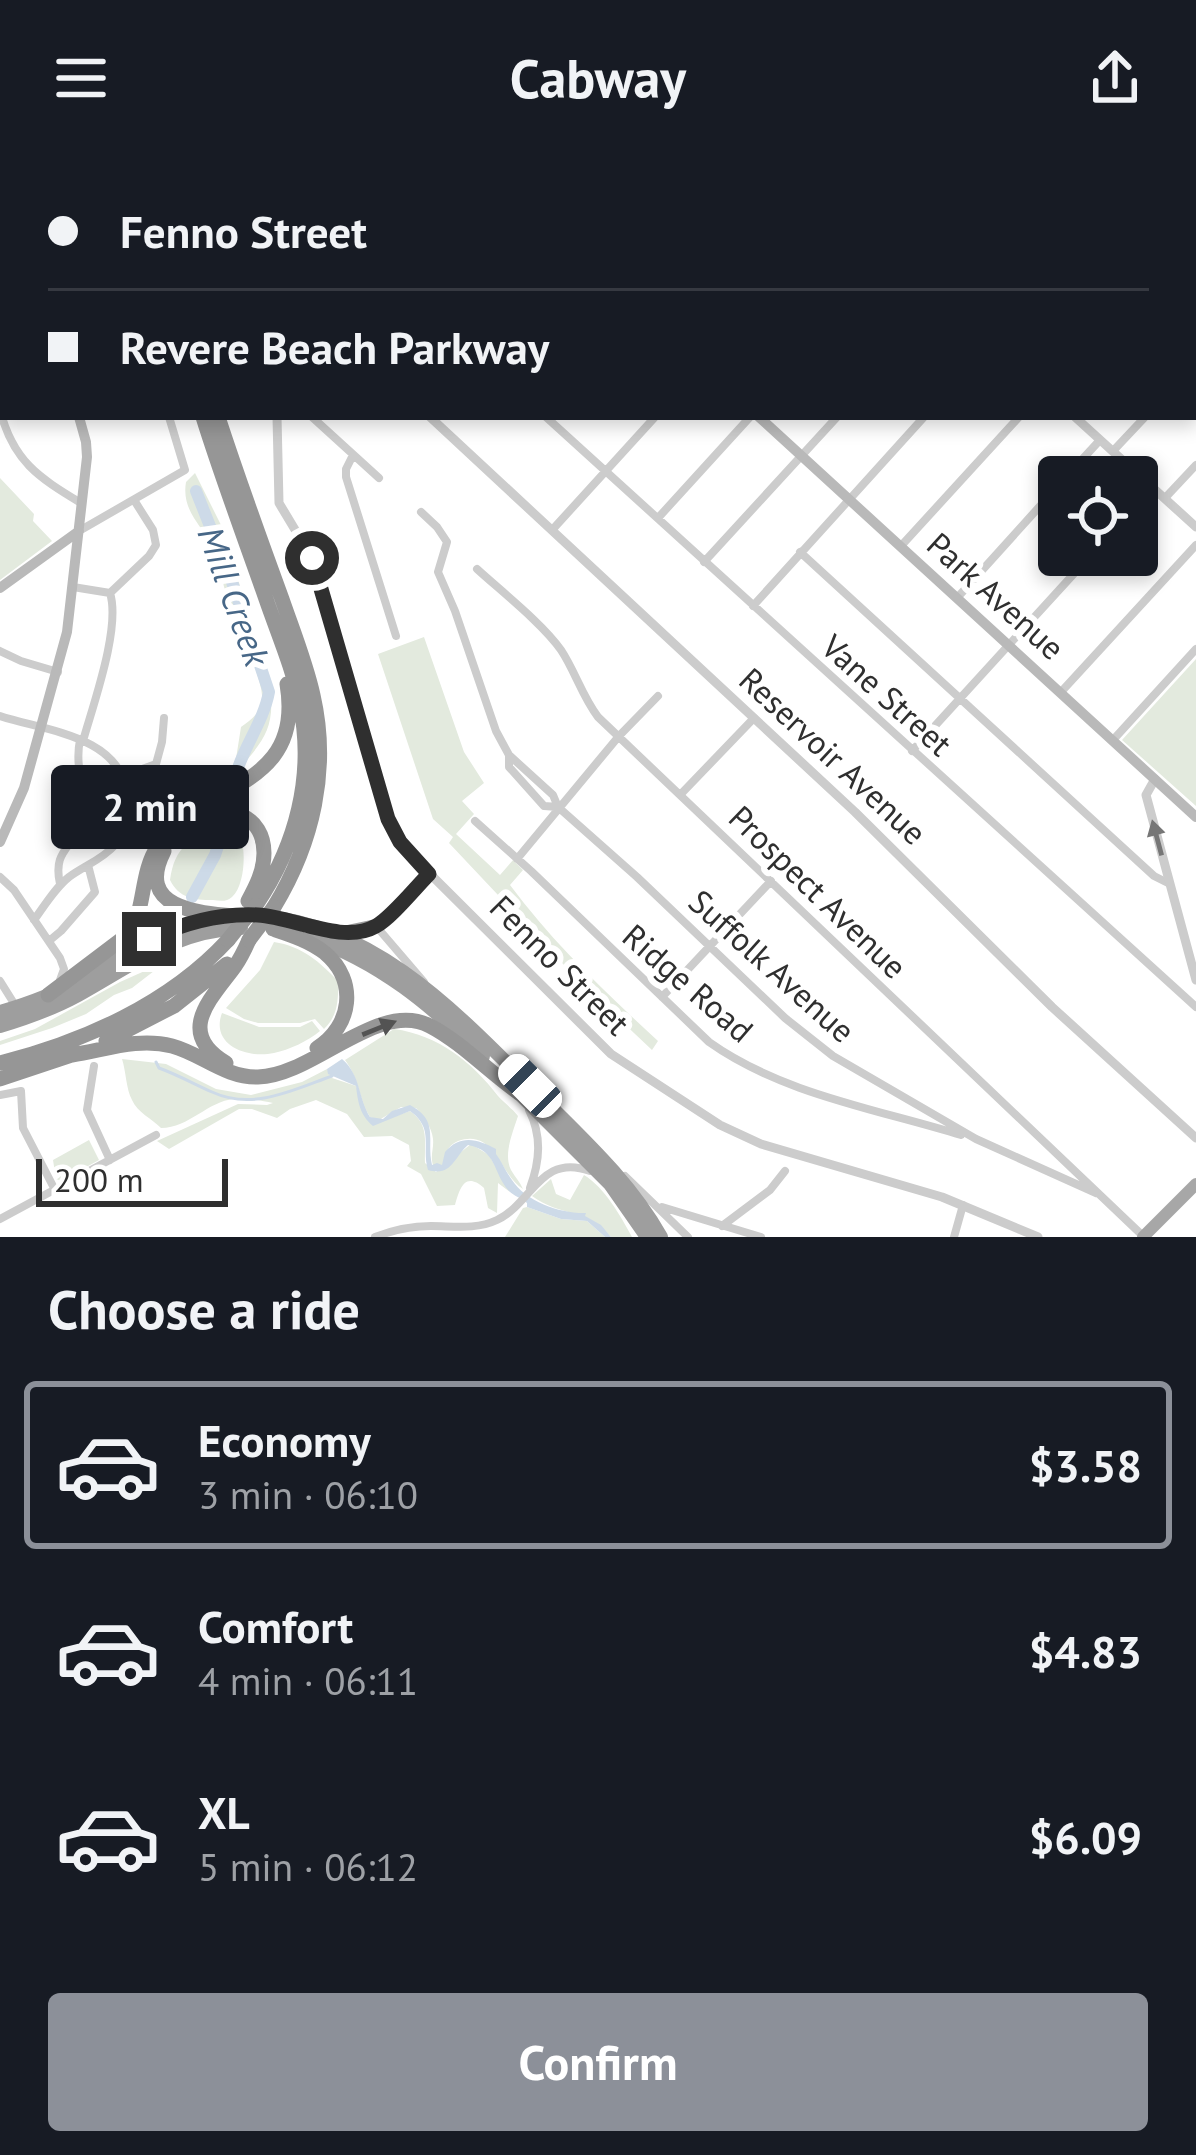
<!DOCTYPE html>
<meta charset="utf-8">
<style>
:root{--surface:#171b24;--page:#242831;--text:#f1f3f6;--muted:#9ea1a6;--line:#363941;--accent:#8c9099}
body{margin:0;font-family:"PT Sans",sans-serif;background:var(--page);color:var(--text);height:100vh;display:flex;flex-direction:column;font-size:45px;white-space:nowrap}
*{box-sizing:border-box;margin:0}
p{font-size:39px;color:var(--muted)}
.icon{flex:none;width:66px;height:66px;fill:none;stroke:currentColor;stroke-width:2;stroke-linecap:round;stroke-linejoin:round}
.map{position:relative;height:1081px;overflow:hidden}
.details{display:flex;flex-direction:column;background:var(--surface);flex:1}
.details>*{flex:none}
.guide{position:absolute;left:0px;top:0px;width:1197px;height:264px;box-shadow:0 6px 18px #0003;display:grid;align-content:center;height:264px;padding:0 48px;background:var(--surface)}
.fabs{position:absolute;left:1038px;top:300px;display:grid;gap:24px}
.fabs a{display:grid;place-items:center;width:120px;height:120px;border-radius:12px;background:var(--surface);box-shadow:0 6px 18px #0003;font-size:60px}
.scale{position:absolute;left:36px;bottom:30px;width:192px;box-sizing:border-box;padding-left:12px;border:6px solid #2f2f2f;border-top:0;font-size:33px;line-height:42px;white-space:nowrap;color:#2f2f2f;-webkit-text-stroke:9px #fff;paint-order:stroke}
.end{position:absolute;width:54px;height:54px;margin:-27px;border:15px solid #2f2f2f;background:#fff;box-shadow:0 0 0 6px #fff}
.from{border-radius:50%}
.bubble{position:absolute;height:84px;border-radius:12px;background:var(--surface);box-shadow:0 6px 18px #0003;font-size:39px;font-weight:800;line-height:84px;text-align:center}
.car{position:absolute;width:36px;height:72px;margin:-36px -18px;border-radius:15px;box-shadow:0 0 9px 3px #0007;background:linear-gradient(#fff 24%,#345 0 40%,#fff 0 76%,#345 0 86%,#fff 0)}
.guide b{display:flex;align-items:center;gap:42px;height:114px;font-size:45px}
.guide b+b{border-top:3px solid var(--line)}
.guide i{width:30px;height:30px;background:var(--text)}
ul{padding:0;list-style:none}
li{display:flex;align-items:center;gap:36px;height:168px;margin:0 24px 18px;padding:0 24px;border:6px solid transparent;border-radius:12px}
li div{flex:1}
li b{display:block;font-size:45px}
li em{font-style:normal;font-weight:800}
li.selected{border-color:var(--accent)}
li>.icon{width:108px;height:108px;stroke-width:1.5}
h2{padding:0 48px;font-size:54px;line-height:144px}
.primary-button{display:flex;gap:24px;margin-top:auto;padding:24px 48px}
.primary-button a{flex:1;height:138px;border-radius:12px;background:var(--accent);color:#fff;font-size:48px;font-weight:800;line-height:138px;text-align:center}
header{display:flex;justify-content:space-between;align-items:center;height:156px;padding:0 48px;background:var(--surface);font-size:54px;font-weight:800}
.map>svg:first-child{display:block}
.green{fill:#e3eade}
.water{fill:#cddae8}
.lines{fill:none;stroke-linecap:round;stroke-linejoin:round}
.stream{stroke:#cddae8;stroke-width:3}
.river{stroke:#cddae8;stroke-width:12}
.minor{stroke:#ccc;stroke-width:8}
.tertiary{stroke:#ccc;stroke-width:9}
.secondary{stroke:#b9b9b9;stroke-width:10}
.primary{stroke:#a7a7a7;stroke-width:12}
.trunk{stroke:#9e9e9e;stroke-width:14}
.motorway{stroke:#969696;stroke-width:15}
.motorway-bridge{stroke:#969696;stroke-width:15}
.oneway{fill:#767676}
.oneway2{fill:#535353}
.route{stroke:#2f2f2f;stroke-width:15}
.labels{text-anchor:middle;stroke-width:12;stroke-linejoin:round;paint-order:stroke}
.street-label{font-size:33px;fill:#2f2f2f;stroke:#fff}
.water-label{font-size:36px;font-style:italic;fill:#476787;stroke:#fff}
</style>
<header><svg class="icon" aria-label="menu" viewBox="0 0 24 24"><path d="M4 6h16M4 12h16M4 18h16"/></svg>Cabway<svg class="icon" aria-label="share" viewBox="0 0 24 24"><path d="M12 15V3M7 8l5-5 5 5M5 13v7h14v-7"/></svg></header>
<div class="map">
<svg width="1196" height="1081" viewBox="0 0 1196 1081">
<rect width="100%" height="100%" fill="#fff"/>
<!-- green -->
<path class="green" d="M195,317L223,373L216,390L222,397H230L269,525C278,577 260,587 230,624H224L235,609L241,571C251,564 261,557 262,543C264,524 233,459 226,437C221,422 219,407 213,393C203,369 181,356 186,326Z
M0,322L34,358L33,365L52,385L0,424Z
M424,481L464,596L484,627L462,645L474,658L456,678L500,719L513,704L523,714L510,729C553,787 605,836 658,885L652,894L580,826L449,687L453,681L433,663L378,498Z
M1196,503V650L1122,584Z
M219,670L229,673L243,692C245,705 243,731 232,741C227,746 220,745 213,744C193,744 179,742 170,724C175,690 189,684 219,670Z
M274,786C302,790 320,806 339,826C337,846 339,858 324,873L315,863L300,867H258L244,863L226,852L260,814Z
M167,805L132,832L114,839L86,858L52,872L0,889V885L35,873L120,826Z
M222,857L259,871H300L312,865L320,875C308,885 289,894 274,897C247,903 210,889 222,857Z
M394,873C438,879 472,906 498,940C504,947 512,952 518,960C513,976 503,998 511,1014C515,1021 520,1026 523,1033C500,1019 495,972 458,985C447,990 445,997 443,1009H433C430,999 434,993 433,983C432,972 424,960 416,952L401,951L379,964L370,961C359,943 359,922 345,904Z
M122,903L166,908L216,933L251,939L302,926L327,913L332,922L356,930L372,968L410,955C430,969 424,986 425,1007L436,1016L471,988L489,999L510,1036L498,1027L497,1057L488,1052L484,1032C464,1014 459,1035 455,1049L437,1050L421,1018L407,1010L411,1005L409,989L392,980L364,981L347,958L316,944L290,953L277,962L252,953H239L169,993L157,985L238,948L267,949L273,947C261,945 246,941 234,943C208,945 189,972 161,972C152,963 137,956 132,944C126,933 126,915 122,903Z
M89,984L99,1004L61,1025L56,1023L53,1004Z
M584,1019C605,1032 620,1059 632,1081H611C588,1052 560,1061 532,1040L551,1023L556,1038L570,1044Z
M527,1051L561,1063L587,1065L605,1081H505L523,1052Z"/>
<!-- water -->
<path class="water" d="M342,903C361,919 358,942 370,961L383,963L392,955L410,949C440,965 426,983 432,1009L437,1007L442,1009L445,996C461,977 479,984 496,993V998C502,1006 506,1016 512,1024C526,1046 562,1058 586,1057L585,1060L601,1069L611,1081H605L587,1065L561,1063L527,1051V1047C521,1042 514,1040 509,1035C492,1016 498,995 468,989C454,1001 452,1021 428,1014C421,991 435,973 410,955L373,970C360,959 358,947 356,930L328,918L327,913Z"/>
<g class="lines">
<!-- stream -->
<path class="stream" d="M156,906L159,912C178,919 194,928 212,936C253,955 293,934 332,920"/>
<!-- river -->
<path class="river" d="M196,335L231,423L269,536C264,563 247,586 238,612
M192,741L215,699L225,669"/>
<!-- minor -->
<path class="minor" d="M62,0L64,3
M261,0L264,3
M364,0L368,3
M919,0L922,3
M1027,0L1030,3
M1165,0L1168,3
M16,3L22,0
M508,3L511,0
M605,3L608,0
M701,3L704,0
M870,3L872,0
M1135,3L1138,0
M0,12L3,10
M1194,31L1196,33
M0,56L3,62
M0,172L3,170
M1194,207L1196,205
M0,229L3,227
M1194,250L1196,252
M0,254C13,305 38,321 81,347
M312,261L379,322
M546,261L1196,851
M1113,295L1145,261
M353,299L346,313V321L396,480
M1066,321L1100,284
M1165,342L1196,309
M1137,349L1153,332
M421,356L437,371L447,386L438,416L455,455L496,575L509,599V611L544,650L558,651
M658,362L750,261
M553,373L655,261
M79,375L185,314L169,261
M901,390L1019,261
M800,396L1154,720L1168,727
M704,406L837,261
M477,413C501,435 543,468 561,494C575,515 582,540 598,561L1143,1080
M73,431L110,437
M110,437L149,400L156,389L153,374L134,344
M957,442L1059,329
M753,450L924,261
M0,495L21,505L58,516
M1061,536L1196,389
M0,560C45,575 118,579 127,636C130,656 128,672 115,689C103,703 84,710 69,721C55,732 45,749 34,764
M1113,584L1196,493
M83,585C93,549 121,472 110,437
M912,595L1091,399
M509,599L553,639L558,651L637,721L785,862L833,900L976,983L1096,1037
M123,620L156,608L162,586L164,562
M680,639L754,562
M475,665L531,715L709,886C782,938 877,953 961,979
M517,703L619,580L658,540
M0,721L14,734L60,802L64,813L60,824
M60,728C52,692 75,693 81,664C87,638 74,611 80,584
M49,785L61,775L95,736L88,709
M0,825L15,849
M424,826L376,770L429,718
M662,841L771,725
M94,910L87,954L110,1004
M0,939L21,935L23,972L55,1034
M529,954C542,980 540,1005 530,1032
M625,1020L688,1081
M662,1051L761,1081
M0,1063L156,979
M722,1070L770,1034L785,1015
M375,1081C393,1074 412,1070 431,1070C453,1070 476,1074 497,1064C533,1047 540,997 590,1015
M954,1081L963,1049"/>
<!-- tertiary -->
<path class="tertiary" d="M789,0L793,3
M277,261L279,347L312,402L386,658L395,678L410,698L611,898L720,969L761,988L942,1041L1038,1081
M430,261L855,656L1052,851L1196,982
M1075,261L1196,371
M1155,623L1146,639L1196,824"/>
<!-- secondary -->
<path class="secondary" d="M472,0L475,3
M116,3L118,0
M759,261L1196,661
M0,432L79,375
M0,686L24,632L67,476L87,301L86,286L79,261"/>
<!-- primary -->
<path class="primary" d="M1143,1081L1196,1028"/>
<!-- trunk -->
<path class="trunk" d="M259,760C378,769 461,862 541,941C585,985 630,1026 661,1081
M338,778L376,770
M310,782C379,805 432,850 483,900
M0,856C27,848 55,838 80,824C127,798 165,770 219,761
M0,870C27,862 54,852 78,839C134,808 174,775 241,772
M511,929L610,1028L647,1081"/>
<!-- motorway -->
<path class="motorway" d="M166,3V0
M181,3V0
M203,261C222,322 245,383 266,443C278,478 293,512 300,548C315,619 296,690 256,749
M218,261C238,322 260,383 282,443C293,475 306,507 313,539C330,613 313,687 274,751
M199,662C228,646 264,660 264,697C264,715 256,730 248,745
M164,695C135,752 197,757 235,760
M273,773C291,779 310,785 325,797C358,825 352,870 317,892
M48,839L130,777C146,750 140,717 158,690C202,626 305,634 287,528
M106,885L174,850L227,808
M72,899C105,894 138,881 172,890C202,898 225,922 258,921C313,920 378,843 430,870C461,886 490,917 519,937
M0,907C83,886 169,848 228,784
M226,907C174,876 212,842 235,810C241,802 245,793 249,784
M0,923L78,897"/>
<!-- motorway-bridge -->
<path class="motorway-bridge" d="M228,784L256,749
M249,784L274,751"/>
</g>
<!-- one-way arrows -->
<defs><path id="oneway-solid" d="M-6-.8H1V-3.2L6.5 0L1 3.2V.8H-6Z" transform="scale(3)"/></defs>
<use class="oneway" href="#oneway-solid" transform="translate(1157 682) rotate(-105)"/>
<use class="oneway2" href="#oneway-solid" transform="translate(379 872) rotate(-22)"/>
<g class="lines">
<!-- route -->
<path class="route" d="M149,783C183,767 220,757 258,759C294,761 343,789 376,770C391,762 416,731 429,718L400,686L388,663L312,402"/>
</g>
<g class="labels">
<!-- street labels -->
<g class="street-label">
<text transform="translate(996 440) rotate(42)" y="12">Park Avenue</text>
<text transform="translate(887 539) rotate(42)" y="12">Vane Street</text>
<text transform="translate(833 600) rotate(43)" y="12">Reservoir Avenue</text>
<text transform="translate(818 736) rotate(44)" y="12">Prospect Avenue</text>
<text transform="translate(560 809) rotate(45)" y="12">Fenno Street</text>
<text transform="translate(772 810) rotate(42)" y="12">Suffolk Avenue</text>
<text transform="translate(688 827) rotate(41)" y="12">Ridge Road</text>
</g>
<!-- water labels -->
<g class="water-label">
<text transform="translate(234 440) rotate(70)" y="13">Mill Creek</text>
</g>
</g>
</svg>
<div class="fabs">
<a><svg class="icon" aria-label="locate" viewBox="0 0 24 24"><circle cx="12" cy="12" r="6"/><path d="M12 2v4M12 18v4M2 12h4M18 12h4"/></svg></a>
</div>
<div class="scale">200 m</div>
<i class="end from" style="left:312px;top:402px"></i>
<i class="end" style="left:149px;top:783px"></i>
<div class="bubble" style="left:51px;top:609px;width:198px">2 min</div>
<i class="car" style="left:530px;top:930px;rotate:315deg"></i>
<div class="guide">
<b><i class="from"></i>Fenno Street</b>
<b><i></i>Revere Beach Parkway</b>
</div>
</div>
<section class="details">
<h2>Choose a ride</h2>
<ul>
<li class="selected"><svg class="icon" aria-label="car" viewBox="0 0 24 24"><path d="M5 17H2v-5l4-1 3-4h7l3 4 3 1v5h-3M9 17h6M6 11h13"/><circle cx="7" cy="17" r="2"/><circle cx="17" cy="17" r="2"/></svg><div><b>Economy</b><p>3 min · 06:10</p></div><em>$3.58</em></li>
<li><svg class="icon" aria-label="car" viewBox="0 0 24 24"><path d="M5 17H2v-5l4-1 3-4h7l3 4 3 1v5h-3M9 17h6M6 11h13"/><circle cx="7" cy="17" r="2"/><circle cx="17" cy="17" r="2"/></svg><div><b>Comfort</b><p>4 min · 06:11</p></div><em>$4.83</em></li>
<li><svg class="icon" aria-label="car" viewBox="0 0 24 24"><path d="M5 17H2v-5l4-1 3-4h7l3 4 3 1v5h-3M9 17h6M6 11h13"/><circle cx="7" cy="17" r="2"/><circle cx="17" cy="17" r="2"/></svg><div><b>XL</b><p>5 min · 06:12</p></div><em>$6.09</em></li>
</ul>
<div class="primary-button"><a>Confirm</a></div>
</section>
